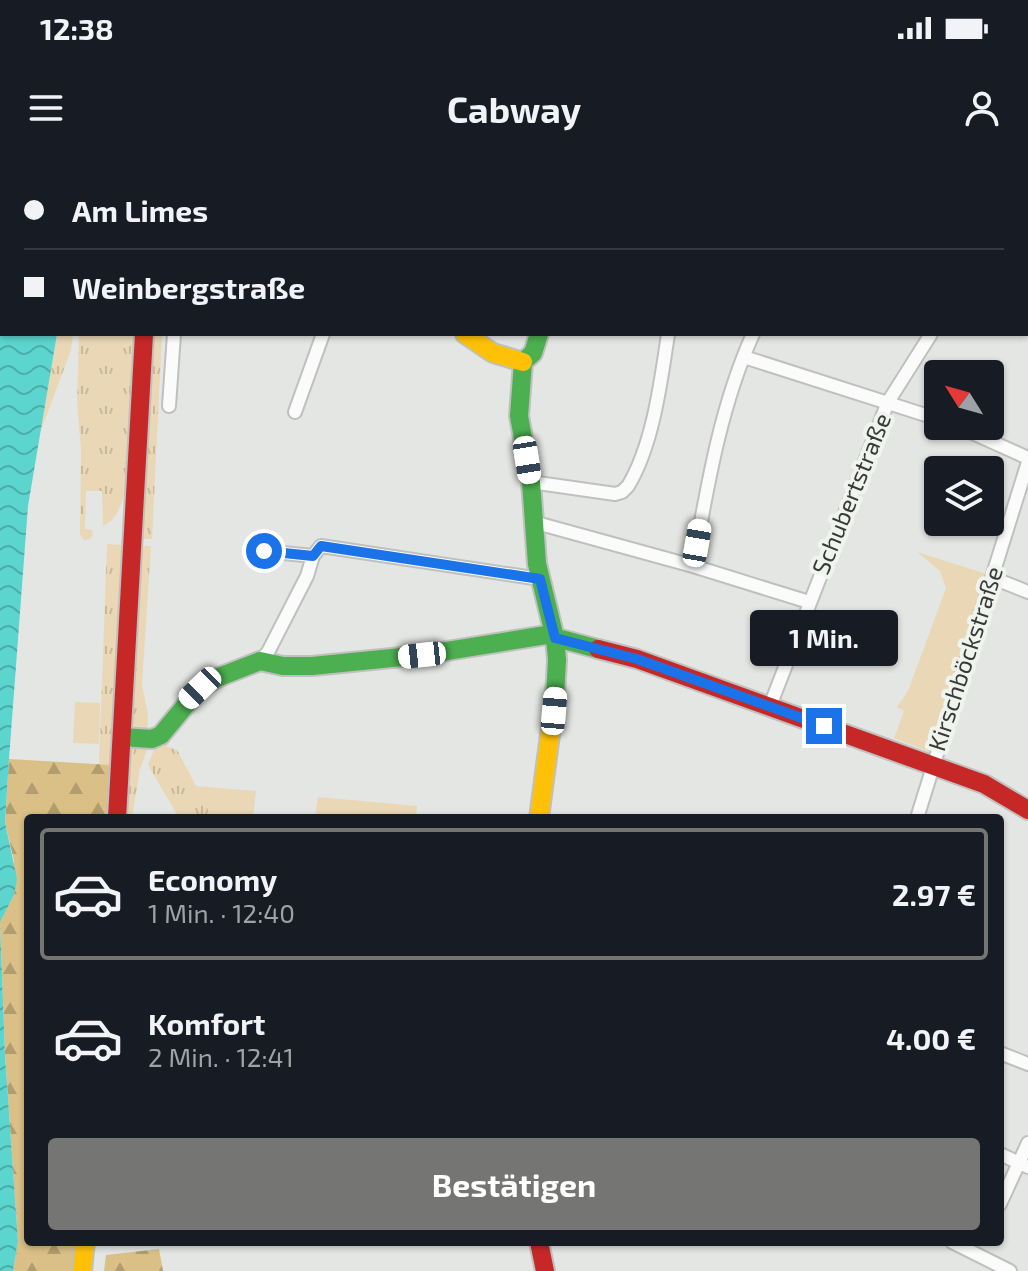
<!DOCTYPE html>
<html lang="de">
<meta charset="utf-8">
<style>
:root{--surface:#171b24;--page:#242831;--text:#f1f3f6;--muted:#9ea1a6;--line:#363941;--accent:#757674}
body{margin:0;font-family:"Exo 2",sans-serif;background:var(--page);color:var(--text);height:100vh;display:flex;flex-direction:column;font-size:30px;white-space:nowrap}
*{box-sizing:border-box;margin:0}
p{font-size:26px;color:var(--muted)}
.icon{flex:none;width:44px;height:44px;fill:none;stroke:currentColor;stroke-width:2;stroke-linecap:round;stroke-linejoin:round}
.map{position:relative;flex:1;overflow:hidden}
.details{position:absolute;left:24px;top:654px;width:980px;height:432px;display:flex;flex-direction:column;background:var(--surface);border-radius:8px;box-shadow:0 2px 6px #0004}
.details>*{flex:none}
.guide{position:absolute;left:0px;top:0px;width:1028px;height:176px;box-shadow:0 2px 6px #0004;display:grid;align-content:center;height:176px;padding:0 24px;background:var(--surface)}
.needle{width:52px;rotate:307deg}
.tools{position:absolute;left:924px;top:200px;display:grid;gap:16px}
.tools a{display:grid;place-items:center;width:80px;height:80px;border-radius:8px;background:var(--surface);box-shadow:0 2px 6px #0004;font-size:40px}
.end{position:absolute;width:36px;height:36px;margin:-18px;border:10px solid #1a73e8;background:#fff;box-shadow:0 0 0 4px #fff}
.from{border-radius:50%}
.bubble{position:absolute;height:56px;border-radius:8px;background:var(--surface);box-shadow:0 2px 6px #0004;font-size:26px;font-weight:700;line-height:56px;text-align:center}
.car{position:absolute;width:24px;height:48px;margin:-24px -12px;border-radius:10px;box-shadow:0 0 6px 2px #0007;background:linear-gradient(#fff 24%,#345 0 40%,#fff 0 76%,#345 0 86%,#fff 0)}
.guide b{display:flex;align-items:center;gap:28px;height:76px;font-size:30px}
.guide b+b{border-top:2px solid var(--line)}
.guide i{width:20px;height:20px;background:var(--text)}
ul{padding:14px 0 0;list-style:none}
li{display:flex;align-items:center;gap:24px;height:132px;margin:0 16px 12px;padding:0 8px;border:4px solid transparent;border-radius:8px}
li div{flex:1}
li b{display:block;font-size:30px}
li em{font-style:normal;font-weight:700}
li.active{border-color:var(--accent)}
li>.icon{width:72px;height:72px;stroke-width:1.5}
.button{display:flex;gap:16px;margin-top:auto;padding:16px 24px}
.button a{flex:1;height:92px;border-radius:8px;background:var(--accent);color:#fff;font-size:32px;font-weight:700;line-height:92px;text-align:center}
.status{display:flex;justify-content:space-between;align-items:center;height:56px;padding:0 40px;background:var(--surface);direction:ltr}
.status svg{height:22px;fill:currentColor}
header{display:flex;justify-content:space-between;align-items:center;height:104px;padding:0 24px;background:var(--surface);font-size:36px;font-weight:700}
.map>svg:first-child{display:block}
.grass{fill:url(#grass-tufts)}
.forest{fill:url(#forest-firs)}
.park{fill:#e9d7b5}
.water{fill:url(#water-waves)}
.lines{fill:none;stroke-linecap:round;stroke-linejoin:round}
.street-casing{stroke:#bfc1be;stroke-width:16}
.fast-casing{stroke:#bfc1be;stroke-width:22}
.slow-casing{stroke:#bfc1be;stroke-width:22}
.jam-casing{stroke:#bfc1be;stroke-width:22}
.street{stroke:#fbfbfb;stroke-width:12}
.fast{stroke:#4caf50;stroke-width:18}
.slow{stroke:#ffc107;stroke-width:18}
.jam{stroke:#c62828;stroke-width:18}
.route{stroke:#1a73e8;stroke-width:10}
.labels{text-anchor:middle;stroke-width:8;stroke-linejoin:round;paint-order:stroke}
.street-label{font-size:24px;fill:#393a38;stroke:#f0f4ef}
</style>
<div class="status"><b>12:38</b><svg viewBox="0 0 49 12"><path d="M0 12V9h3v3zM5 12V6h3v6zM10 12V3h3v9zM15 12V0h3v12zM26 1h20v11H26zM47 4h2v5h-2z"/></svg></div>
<header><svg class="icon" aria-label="menu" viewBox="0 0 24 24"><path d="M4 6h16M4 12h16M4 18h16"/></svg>Cabway<svg class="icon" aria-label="person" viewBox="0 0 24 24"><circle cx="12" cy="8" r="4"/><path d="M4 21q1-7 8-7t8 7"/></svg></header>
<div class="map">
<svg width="1028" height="1111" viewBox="0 0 1028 1111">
<defs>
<pattern id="grass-tufts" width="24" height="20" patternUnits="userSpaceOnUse" patternTransform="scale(2)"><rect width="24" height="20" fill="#e9d7b5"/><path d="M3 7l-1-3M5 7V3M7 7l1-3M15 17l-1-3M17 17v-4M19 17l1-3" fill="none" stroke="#c9b99c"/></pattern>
<pattern id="forest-firs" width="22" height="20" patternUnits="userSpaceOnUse" patternTransform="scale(2)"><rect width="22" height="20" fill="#dac087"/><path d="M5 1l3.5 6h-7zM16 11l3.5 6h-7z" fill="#b29d6f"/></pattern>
<pattern id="water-waves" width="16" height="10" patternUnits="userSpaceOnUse" patternTransform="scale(2)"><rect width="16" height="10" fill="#5cd5cf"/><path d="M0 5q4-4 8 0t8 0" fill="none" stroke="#4daea9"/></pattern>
</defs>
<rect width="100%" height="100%" fill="#e4e6e3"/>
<!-- grass -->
<path class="grass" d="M57,174H73L71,190L40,273Z
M79,174H135L127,323C123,339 119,359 103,366L102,331H86L85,369L92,370L93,375L90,379L84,380L80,375L81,290L77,242Z
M151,174H162L152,379H142Z
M107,384L123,385L113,605L99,604Z
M142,386H151L142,525L148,555L147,573L135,572L131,552Z
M169,575L171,577L167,587L177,590L213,658H179L148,605L156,585Z
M132,583L146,584L148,588L140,609L132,658H125L129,587Z"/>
<!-- forest -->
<path class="forest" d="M9,599L113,605L109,658H28V1082H76L73,1111H13L18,1081L5,895L0,761L14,735V701L5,662Z
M159,1089L163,1111H104L106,1095Z"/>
<!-- park -->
<path class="park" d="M917,392L990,415L933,593L894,578L904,551L897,547L908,531L946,428L940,411Z
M75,542L100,543L99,584L73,583Z
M194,626L256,631L253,658H213Z
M318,637L417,646L416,658H315Z"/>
<!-- water -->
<path class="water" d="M0,0H81L2,2V174H57L28,346L9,599L5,662L17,719L14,735L0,762L5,895L18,1081L13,1111H0Z"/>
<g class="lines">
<!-- street casing -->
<g class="street-casing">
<path id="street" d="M240,0L241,2
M269,0L273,2
M534,0L538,2
M832,0L833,2
M320,2L321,0
M1026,21L1028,18
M744,197L938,259
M169,246L174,174
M295,252L323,174
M957,266L1028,298
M531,322L615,334L622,332L628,326C653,285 661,221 668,174
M533,362L693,406L809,442
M264,391L313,396
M693,406C707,328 720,247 753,174
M993,418L1028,432
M260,501L268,492L307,416L313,396L321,386L540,419
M770,546L888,242L931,174
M917,658L1028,302
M1000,893L1028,904
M1000,994L1028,1007
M1000,1044L1028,983
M952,1082L1010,1111"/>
</g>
<!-- fast casing -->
<g class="fast-casing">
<path id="fast" d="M523,202L519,256L531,322L537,404L555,478L557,500L555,537
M523,202L533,193L539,174
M122,577L152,579L161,575L200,528L219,517L260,501L283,506H312L422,495L546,475L598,489"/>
</g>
<!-- slow casing -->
<g class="slow-casing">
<path id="slow" d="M916,2L921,0
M465,174L493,193L523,202
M539,658L555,537
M82,1111L85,1082"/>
</g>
<!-- jam casing -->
<g class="jam-casing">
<path id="jam" d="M161,2L162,0
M598,489L637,499L984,624L1028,650
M117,658L144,174
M539,1082L545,1111"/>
</g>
<!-- street -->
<use href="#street" class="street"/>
<!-- fast -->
<use href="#fast" class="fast"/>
<!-- slow -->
<use href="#slow" class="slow"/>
<!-- jam -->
<use href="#jam" class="jam"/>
</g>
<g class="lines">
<!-- route -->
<path class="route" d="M264,391L313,396L321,386L540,419L555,478L637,499L824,566"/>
</g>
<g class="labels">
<!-- street labels -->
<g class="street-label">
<text transform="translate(852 334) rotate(-68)" y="8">Schubertstraße</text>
<text transform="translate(966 499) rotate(-72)" y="8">Kirschböckstraße</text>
</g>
</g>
</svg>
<div class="tools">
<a><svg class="needle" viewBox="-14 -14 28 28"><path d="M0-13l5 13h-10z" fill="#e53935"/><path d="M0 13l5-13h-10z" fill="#9ea1a6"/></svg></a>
<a><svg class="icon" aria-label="layers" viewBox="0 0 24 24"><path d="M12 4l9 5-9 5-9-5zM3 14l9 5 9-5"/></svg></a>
</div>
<i class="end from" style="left:264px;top:391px"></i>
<i class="end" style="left:824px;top:566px"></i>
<div class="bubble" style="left:750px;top:450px;width:148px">1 Min.</div>
<i class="car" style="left:527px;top:300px;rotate:171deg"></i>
<i class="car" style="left:697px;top:383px;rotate:10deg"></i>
<i class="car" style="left:422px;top:495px;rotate:264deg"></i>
<i class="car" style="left:200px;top:528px;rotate:226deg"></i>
<i class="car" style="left:554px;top:551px;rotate:5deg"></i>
<div class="guide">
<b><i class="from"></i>Am Limes</b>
<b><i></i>Weinbergstraße</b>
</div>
<section class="details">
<ul>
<li class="active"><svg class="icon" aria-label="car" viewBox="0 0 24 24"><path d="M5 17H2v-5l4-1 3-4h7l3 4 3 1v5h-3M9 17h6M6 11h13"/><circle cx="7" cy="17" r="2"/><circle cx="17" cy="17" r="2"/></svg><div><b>Economy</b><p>1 Min. · 12:40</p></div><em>2.97 €</em></li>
<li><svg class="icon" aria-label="car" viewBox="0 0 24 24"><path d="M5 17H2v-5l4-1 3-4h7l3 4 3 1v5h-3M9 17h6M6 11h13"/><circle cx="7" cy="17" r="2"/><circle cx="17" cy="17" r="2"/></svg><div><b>Komfort</b><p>2 Min. · 12:41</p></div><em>4.00 €</em></li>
</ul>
<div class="button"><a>Bestätigen</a></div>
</section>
</div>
